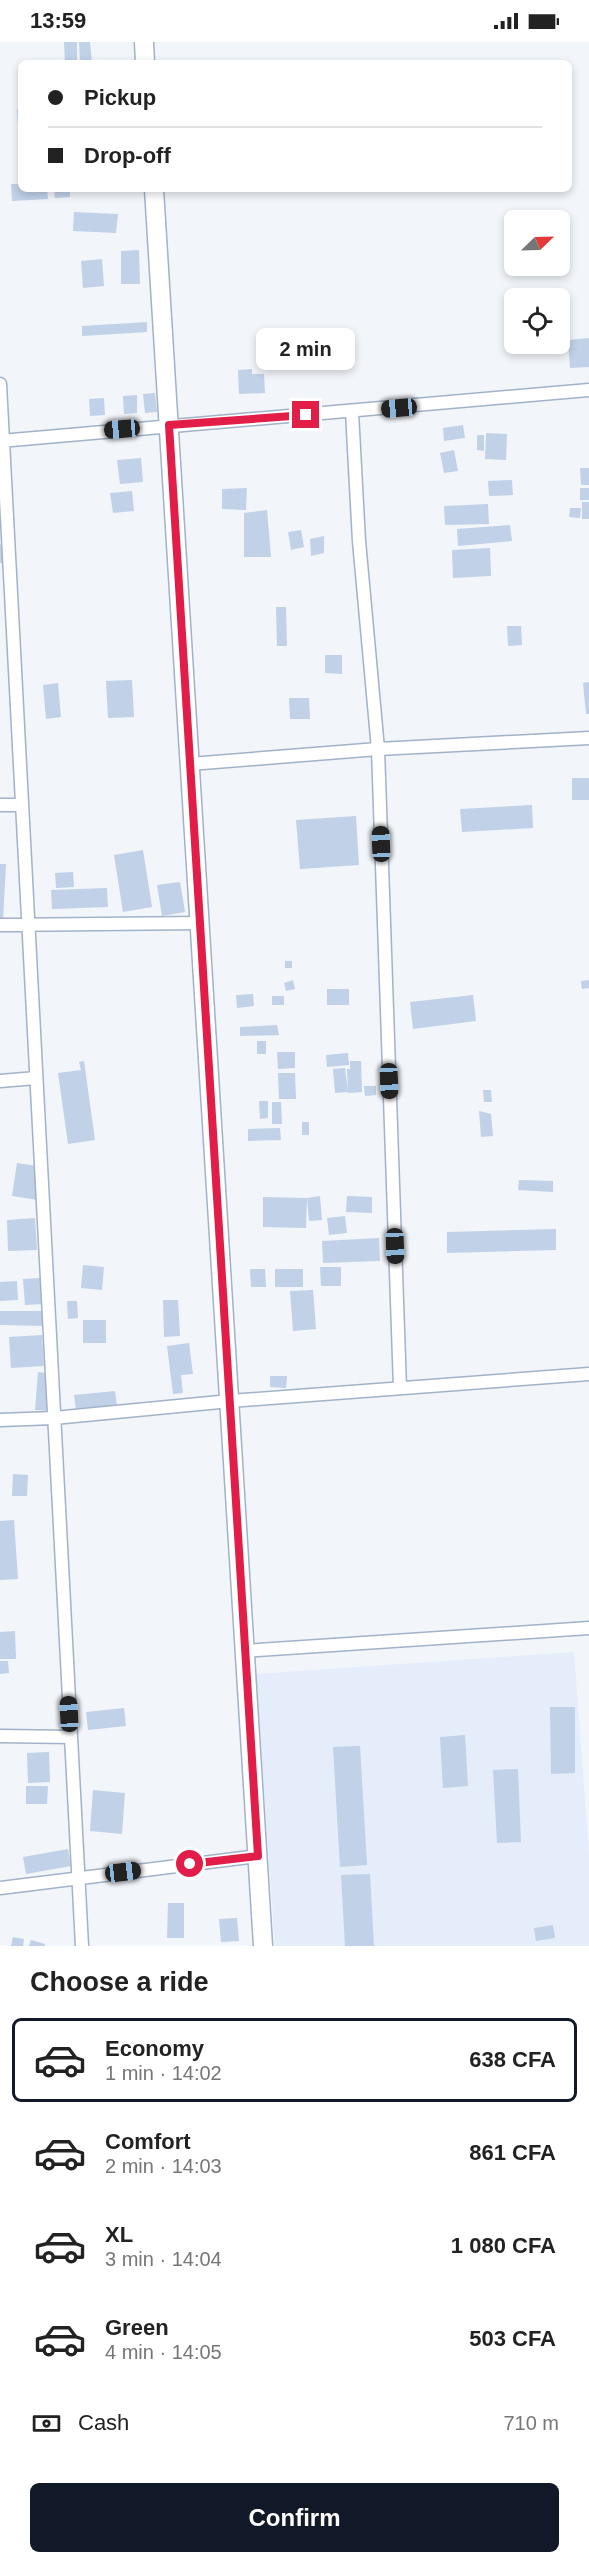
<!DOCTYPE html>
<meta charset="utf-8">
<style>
:root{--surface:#fff;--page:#f2f2f2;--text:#222;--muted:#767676;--line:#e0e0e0;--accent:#111827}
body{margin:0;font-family:Arial,sans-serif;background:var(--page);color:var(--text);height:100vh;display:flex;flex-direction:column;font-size:22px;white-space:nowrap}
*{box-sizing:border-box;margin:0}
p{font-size:20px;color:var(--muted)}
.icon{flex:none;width:33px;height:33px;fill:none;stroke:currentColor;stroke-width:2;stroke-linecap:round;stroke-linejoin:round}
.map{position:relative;height:1904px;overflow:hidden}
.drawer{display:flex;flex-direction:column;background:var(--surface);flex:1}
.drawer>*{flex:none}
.top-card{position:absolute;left:18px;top:18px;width:554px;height:132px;border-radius:9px;box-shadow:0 3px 9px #0003;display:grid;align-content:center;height:132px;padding:0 30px;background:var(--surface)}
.needle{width:39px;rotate:67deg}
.tools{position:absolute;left:504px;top:168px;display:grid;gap:12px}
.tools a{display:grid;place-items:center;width:66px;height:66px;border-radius:9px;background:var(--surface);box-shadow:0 3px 9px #0003;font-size:30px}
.end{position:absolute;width:27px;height:27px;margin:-14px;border:8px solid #e11d48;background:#fff;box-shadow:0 0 0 3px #fff}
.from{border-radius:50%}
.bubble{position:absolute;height:42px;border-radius:9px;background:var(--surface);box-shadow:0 3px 9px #0003;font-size:20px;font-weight:700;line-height:42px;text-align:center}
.car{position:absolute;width:18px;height:36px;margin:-18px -9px;border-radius:8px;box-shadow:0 0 4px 2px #0007;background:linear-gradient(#222 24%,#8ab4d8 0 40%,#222 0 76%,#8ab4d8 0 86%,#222 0)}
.top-card b{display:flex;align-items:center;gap:21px;height:57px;font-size:22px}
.top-card b+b{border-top:2px solid var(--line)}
.top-card i{width:15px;height:15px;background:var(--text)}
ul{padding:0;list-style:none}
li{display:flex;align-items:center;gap:18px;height:84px;margin:0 12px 9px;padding:0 18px;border:3px solid transparent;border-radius:9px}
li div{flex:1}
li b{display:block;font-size:22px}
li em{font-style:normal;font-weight:700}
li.active{border-color:var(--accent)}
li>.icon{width:54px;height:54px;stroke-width:1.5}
h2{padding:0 30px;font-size:27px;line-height:72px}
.pay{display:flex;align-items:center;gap:15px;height:66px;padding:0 30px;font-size:22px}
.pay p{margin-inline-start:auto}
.button{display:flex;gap:12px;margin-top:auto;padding:12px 30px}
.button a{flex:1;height:69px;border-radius:9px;background:var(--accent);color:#fff;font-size:24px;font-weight:700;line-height:69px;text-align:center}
.status{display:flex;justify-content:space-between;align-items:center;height:42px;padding:0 30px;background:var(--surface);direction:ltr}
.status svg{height:16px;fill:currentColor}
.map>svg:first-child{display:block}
.built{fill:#e4edf9}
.building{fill:#c0d1e8}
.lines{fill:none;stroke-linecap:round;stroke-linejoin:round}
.street-casing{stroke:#a2b2c8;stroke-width:15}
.secondary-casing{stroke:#a2b2c8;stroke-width:21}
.street{stroke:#fff;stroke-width:12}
.secondary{stroke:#fff;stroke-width:18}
.route{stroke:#e11d48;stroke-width:8}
</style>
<div class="status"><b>13:59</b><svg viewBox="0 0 49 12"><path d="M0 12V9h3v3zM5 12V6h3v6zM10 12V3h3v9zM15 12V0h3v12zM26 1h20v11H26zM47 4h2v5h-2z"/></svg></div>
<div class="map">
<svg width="589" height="1904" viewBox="0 0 589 1904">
<rect width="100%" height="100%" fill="#f2f5fa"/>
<!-- built -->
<path class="built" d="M574,1610L589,1813V1904H275L256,1632Z"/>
<!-- building -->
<path class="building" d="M64,0H77V21H65Z
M79,0H90L92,21H80Z
M17,68H21V84H18Z
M11,142H21V147H47L48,157L12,159Z
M54,147H70V155L55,156Z
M74,170L118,172L116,191L73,189Z
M139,208L140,242H121V209Z
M102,217L104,244L83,246L81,219Z
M147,280V290L82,294V284Z
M589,296V325L570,326L568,298Z
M252,327V332H264L265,351L239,352L238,328Z
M155,351L157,370L145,371L143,352Z
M137,353V371L124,372L123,354Z
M104,356L105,373L90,374L89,357Z
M463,383L465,396L444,399L443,386Z
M486,391L507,392L506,418L485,417Z
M477,393H484V409L477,408Z
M454,408L458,429L444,431L440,411Z
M141,416L143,440L120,442L117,418Z
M580,426H589V443H581Z
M512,438L513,453L489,454L488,439Z
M247,446L246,468L222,467V447Z
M580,446H589V458H580Z
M132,449L134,469L113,471L110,451Z
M582,460H589V477H582Z
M488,462L489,482L445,483L444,464Z
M570,466H581L580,476L569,475Z
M267,468L271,515H244V471Z
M510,483L512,499L458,504L457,487Z
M301,488L304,505L291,508L288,490Z
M324,494V511L311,514L310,497Z
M0,502H8V521H0Z
M490,506L491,534L453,536L452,508Z
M276,565H286L287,604H277Z
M507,584H521L522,603L508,604Z
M325,613H342V632L325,631Z
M132,638L134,675L108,676L106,639Z
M589,640V672H586L583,641Z
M58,641L61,675L46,677L43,643Z
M289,656H309L310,677H290Z
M572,736H589V758H572Z
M532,763L533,786L462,790L460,767Z
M356,774L359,823L300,827L296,778Z
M143,808L152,865L123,870L114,813Z
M0,822H6L3,879H0Z
M73,830L74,845L56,846L55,831Z
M180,840L185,870L162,874L157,843Z
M107,846L108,865L52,867L51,848Z
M285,919H292V926H285Z
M293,938L295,947L286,949L284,941Z
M589,938V946L582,947L581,939Z
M327,947H349V963H327Z
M253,952L254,964L237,966L236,953Z
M473,953L476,979L413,987L410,960Z
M272,954H284V963H272Z
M277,983L279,993L240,994V985Z
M257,999H266V1012H257Z
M277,1010H295V1026L278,1027Z
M348,1011L349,1023L327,1025L326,1013Z
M84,1019L95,1098L68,1102L58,1031L81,1028L79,1020Z
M350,1019H361L362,1050L348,1051L347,1027H350Z
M345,1026L348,1050L335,1051L333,1027Z
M278,1031H295L296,1057H279Z
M364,1044H376V1053L365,1054Z
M483,1048H491L492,1060H484Z
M259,1059H268V1076L260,1077Z
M272,1060H281L282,1082H272Z
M479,1069L491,1072L493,1094L481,1095Z
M302,1080H309V1093H302Z
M280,1086L281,1098L248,1099V1087Z
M17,1121L43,1125L38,1158L12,1154Z
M519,1138L553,1139V1150L518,1148Z
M320,1154L322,1178L309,1179L307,1156L306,1186L263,1185V1155L307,1156Z
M347,1154L372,1155V1171L346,1170Z
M345,1174L347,1191L329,1193L327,1176Z
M35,1176L37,1208L8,1209L7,1178Z
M556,1187V1208L447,1211V1190Z
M379,1196L380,1219L323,1221L322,1199Z
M83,1223L104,1225L102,1248L81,1246Z
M320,1225H341V1244H321Z
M250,1227H265L266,1245H251Z
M275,1227H303V1245H275Z
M41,1236L43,1262L25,1263L23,1237Z
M17,1239L18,1258L0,1259V1240Z
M313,1248L316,1287L293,1289L290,1249Z
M163,1258H178L180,1294L164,1295Z
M67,1259H77L78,1276L68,1277Z
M0,1269H43V1284L0,1283Z
M83,1278H106V1301H83Z
M42,1293L44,1324L11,1326L9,1295Z
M189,1301L193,1332L181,1333L183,1351L173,1352L167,1304Z
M38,1330L53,1332L50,1369L35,1368Z
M270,1334H287L286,1346L270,1345Z
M115,1349L117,1364L76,1368L74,1353Z
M13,1432L28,1433L27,1454H12Z
M14,1478L18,1537L0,1538V1479Z
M15,1589L16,1617H0V1590Z
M0,1619H8L9,1631L0,1632Z
M550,1665H575V1731L551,1732Z
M124,1666L126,1684L88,1688L86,1670Z
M465,1693L468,1744L443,1746L440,1695Z
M360,1704L367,1823L340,1825L333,1705Z
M49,1710L50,1740L28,1741L27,1711Z
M518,1727L521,1800L497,1801L493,1728Z
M26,1744H48L47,1762H26Z
M93,1748L125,1751L122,1792L90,1789Z
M68,1807L71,1824L26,1832L23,1815Z
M370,1832L374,1904H345L341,1833Z
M168,1861H184V1896H167Z
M237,1876L239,1899L221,1900L219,1877Z
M553,1883L555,1896L536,1899L534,1886Z
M13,1895L24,1897L23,1904H11Z
M31,1898L45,1902V1904H29Z"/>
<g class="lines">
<!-- street casing -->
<g class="street-casing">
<path id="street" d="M0,342L82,1904
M352,370L359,499L378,707L400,1346
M0,399L589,348
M190,722L378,707L589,696
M0,763H22
M0,883L200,881
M0,1039L36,1036
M0,1378L54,1376L230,1359L589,1332
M244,1609L589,1586
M0,1694L71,1695
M0,1846L258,1814"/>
</g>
<!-- secondary casing -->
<g class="secondary-casing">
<path id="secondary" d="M144,0L145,21
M154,147L263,1904"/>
</g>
<!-- street -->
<use href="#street" class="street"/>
<!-- secondary -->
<use href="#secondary" class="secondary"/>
</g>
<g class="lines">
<!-- route -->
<path class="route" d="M190,1822L258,1814L169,383L306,373"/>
</g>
</svg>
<div class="tools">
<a><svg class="needle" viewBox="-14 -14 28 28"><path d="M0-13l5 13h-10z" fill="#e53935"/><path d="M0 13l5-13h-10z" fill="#767676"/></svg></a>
<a><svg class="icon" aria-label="locate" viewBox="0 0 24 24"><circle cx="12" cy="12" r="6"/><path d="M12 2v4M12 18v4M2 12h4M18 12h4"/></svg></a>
</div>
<i class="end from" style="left:190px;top:1822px"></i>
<i class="end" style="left:306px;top:373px"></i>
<div class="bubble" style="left:256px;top:286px;width:99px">2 min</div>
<i class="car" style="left:399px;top:366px;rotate:265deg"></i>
<i class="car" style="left:122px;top:387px;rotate:265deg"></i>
<i class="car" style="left:381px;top:802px;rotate:358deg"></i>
<i class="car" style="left:389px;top:1039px;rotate:178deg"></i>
<i class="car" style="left:395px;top:1204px;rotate:178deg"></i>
<i class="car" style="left:69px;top:1672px;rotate:357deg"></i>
<i class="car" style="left:123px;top:1830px;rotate:83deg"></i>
<div class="top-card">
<b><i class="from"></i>Pickup</b>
<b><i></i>Drop-off</b>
</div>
</div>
<section class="drawer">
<h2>Choose a ride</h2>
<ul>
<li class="active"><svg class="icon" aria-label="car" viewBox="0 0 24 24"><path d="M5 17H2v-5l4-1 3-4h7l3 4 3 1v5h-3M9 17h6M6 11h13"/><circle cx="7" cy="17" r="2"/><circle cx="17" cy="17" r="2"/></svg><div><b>Economy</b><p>1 min · 14:02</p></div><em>638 CFA</em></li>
<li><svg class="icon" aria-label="car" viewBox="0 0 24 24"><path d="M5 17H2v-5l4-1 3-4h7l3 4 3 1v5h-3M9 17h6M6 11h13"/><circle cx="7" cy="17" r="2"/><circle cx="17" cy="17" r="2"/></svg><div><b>Comfort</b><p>2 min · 14:03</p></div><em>861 CFA</em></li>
<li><svg class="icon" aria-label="car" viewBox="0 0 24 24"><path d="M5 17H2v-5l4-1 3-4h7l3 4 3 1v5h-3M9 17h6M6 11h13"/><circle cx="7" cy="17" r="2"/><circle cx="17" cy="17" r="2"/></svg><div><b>XL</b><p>3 min · 14:04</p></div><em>1 080 CFA</em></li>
<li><svg class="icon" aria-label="car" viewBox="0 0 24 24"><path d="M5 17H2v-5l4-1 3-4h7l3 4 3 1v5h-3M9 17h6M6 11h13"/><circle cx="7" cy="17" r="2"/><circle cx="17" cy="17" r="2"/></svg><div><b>Green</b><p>4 min · 14:05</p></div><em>503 CFA</em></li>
</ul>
<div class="pay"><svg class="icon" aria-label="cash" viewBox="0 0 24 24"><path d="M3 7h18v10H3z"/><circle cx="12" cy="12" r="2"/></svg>Cash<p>710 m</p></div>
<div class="button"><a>Confirm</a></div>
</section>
